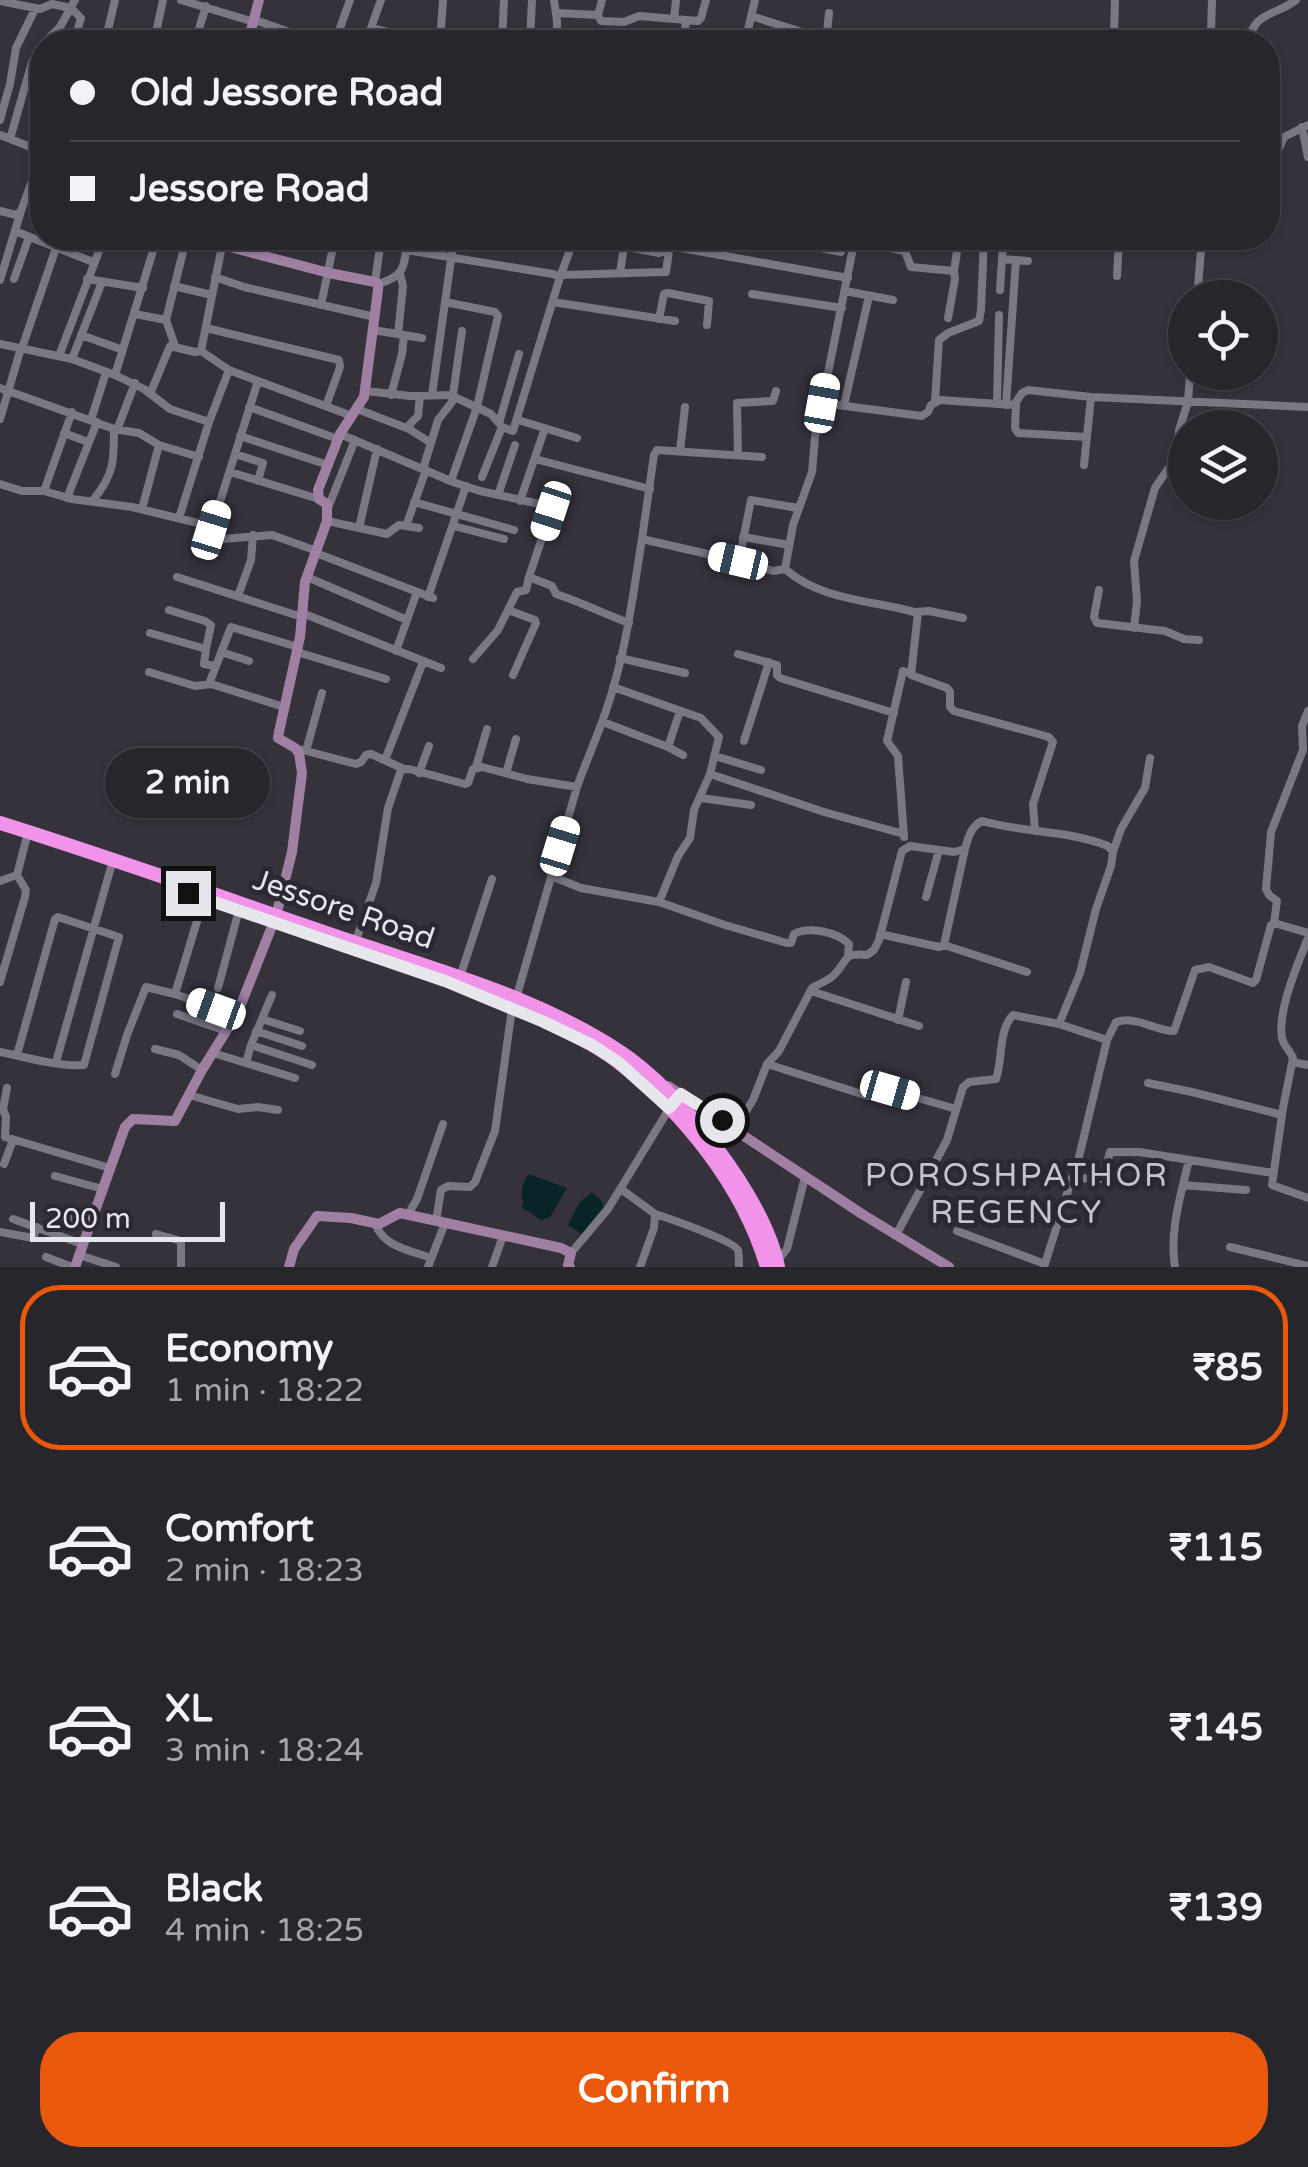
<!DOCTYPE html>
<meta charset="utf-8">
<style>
:root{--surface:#28262d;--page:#343239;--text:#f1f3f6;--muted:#a5a5aa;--line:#444349;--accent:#ea580c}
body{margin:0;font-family:"Varela Round",sans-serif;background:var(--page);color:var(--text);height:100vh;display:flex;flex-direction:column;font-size:38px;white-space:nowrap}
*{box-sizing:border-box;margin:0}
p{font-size:32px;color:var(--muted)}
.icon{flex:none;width:55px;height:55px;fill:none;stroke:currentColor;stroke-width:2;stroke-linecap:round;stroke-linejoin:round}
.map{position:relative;height:1267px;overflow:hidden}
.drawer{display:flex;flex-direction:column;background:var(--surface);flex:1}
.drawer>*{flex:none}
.top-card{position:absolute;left:30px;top:30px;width:1250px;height:220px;border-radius:40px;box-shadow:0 2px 8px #0004,0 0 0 2px var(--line);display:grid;align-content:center;height:220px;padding:0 40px;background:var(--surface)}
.fabs{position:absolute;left:1168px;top:280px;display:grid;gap:20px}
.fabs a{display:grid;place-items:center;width:110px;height:110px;border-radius:50%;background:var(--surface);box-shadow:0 2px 8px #0004,0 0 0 2px var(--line);font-size:50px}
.scale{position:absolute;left:30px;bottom:25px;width:195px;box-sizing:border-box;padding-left:10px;border:5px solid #e8e6ed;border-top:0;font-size:28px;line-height:35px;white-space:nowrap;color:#e8e6ed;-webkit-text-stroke:8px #2b2832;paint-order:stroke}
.end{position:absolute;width:45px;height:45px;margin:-22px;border:12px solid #e8e6ed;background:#111;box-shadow:0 0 0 5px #111}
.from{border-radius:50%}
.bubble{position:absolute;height:70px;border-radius:35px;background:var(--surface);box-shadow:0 2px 8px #0004,0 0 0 2px var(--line);font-size:32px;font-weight:700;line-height:70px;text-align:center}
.car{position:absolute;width:30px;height:60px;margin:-30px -15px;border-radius:12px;box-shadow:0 0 8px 2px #0007;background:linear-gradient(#fff 24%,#345 0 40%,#fff 0 76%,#345 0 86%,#fff 0)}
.top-card b{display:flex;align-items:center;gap:35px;height:95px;font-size:38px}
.top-card b+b{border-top:2px solid var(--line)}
.top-card i{width:25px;height:25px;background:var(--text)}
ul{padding:18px 0 0;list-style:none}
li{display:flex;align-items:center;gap:30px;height:165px;margin:0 20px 15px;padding:0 20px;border:5px solid transparent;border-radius:40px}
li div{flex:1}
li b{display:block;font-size:38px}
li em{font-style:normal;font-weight:700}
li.selected{border-color:var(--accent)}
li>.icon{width:90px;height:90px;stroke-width:1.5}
.cta{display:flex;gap:20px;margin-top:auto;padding:20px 40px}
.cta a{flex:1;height:115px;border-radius:40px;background:var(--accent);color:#fff;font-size:40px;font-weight:700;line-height:115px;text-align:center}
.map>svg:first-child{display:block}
.water{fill:#082427}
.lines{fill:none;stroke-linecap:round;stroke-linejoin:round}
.street{stroke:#7b7884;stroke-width:8}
.secondary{stroke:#9f80a3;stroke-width:10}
.highway{stroke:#f293ea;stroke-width:14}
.route{stroke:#e8e6ed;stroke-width:12}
.labels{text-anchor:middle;stroke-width:10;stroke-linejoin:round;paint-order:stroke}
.street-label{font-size:30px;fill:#e8e6ed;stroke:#2b2832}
.neighbourhood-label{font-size:32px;letter-spacing:2.5px;fill:#c7c3d0;stroke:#2b2832}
</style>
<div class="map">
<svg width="1308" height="1267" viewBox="0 0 1308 1267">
<rect width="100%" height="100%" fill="#35323c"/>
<!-- water -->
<path class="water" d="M529,1174L567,1188L550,1217L541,1220L521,1207L524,1203C519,1194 522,1183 529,1174Z
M592,1192L602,1201L603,1207L582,1234L568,1225L579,1203Z"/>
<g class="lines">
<!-- street -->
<path class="street" d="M181,0L254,22
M554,0L557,21V42
M0,1L40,9L52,4L71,8L81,18L74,42
M556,13L598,15L602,0
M598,15L601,21L624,22L639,16L698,21L701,18L706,0
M751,16L799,31L803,34L804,42
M674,19L676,0
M255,20L318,42
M371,28L431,42
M1114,35L1115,0
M45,42L60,27L75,0
M105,42L115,0
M154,42L163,0
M195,42L206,6
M335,42L350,0
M366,42L381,0
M440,42L443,0
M502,42L504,0
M530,42L532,0
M684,42L686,20
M745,42L755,0
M826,42L829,13
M1101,42L1104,35H1147
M1197,42L1198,35L1209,34L1211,32L1212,0
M1249,42C1253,12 1275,16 1296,0
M0,120L10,84L16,48L35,9
M1302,127L1308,157
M0,135L33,148L41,156L21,211L16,215L0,211
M10,139L32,62L42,45
M33,148L42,123
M1268,163L1276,155L1284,137L1308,125
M15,231L93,262
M535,238L606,243L659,253L675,247L848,278
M771,238L841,252
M1004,238L1002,259L1028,261
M855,241L905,251L911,267L954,271L955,279L948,318
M1096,245L1097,238
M954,271L959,238
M620,273L624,246
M561,275L666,272L669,251
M1117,276L1119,238
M215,277L244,287L375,317
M560,277L574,239
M14,279L29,237
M87,279L143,288
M0,280L21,211
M375,282L381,240
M378,284C408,275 403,265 408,238
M174,286L212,295
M1000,290L1002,259
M845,291L893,300
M752,294L842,308
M1197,298L1202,238
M445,302L495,312L498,316L477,407L451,481
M553,302L675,321
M321,305L335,238
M135,314L166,320
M659,319L664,294L668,293L709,301L707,325
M206,328L339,360L340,367L326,406
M373,330L422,338
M398,334L403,286L400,274
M81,335L123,350
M0,344L72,359L115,375L144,389L170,409L209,422
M175,346L166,320L186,240
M22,348L56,248
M59,356L104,238
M72,359L102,282
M229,370L258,381
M115,375L157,238
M0,388L114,429L139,433L159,445L199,457
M366,391L410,396L450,395L491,414L502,427L513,431L560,277L553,274L406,250
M150,394L170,346L195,352L201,351L222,246
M391,395L402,354L404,335
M432,395L454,238
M420,396L418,416L410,424L409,429L431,443
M935,401L939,340L948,333L979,321L981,310L984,238
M822,403L855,238
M997,404L999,315
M844,405L869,296
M1006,405L1016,260
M1016,405L1015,428L1018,433L1087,437
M249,407L338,439
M357,409L409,429
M0,419L21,348
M91,420L106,372
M518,420L577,438
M499,423L519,354
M117,430L135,383
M64,433L88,442
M340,434L453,482L480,491L549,506L551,511L529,577
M240,436L328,465
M680,451L685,407
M235,454L263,463L258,481
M738,455L737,403L773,401L776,391
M535,459L650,489
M1084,465L1091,397
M423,469L438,420L452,402L462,331
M230,472L319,499
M482,477L502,427
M0,484L22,491H44L72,499L132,507L202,524L223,539L272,535L317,551
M44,491L72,412
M498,495L515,445
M67,498L97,422
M93,500C114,475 114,461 114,429
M520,501L545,428
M414,502L514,530
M328,508L355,440
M142,509L159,445
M179,518L209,422L229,370L201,351
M327,521L387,534L399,525L419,528
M406,526L426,470
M454,526L504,539
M359,528L377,449
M211,530L258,381L352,416
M743,537L789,545
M642,539L654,455L657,450L762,457
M316,553L433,598
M739,561L751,500L798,508
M785,569L793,525L812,472L815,437L822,403L922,416L928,412L931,405L940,400L1014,405L1022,393L1028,390L1091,397L1308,407
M177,577L302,617
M307,577L407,620
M1099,590L1094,617L1097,623L1165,631L1184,639L1199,640
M238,596L251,560L253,535
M428,597L466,486
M169,610L205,621L211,625L206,649
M508,610L535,620L536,623L513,675
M916,612L929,611L963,618
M302,613L441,668
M1134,628L1137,601L1134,561L1155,488L1174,460L1177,452L1179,430L1188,402L1190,372
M150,633L206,649L204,664L215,666
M396,651L417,592
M221,652L249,661
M297,652L386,679
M738,654L777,665V675L780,678L894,713
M620,658L685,673
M473,659L498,630L517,592L526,590L529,577L552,586L556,594C581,602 604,614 629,623
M149,672L195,686L211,684L284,707
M209,684L231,627L298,647
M613,687L701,718L719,737L710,774L694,810L690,838L678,856L659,902
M603,722L668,747L683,755
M744,741L769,662
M668,747L680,711
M295,748L356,764L361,762L366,755L371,754L404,769
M306,751L322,693
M715,756L761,770
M385,760L423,662
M476,767L487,729
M419,773L429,746
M506,773L516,739
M710,774L824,812L904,834
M701,798L751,805
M904,837L898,756L887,741L903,671L910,673
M1113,852L1121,829L1145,788L1150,758
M551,876L581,888L659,902L725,925L787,943H791L794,934C809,926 837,932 849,944L848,955
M0,881L17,875
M926,897L939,850
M1274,923L1277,901L1269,895L1266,889L1271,832L1303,750L1302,726L1308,711
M880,934L939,947L944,945L965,849
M1308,938C1298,963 1277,1012 1282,1038C1284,1047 1290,1050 1293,1058L1283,1108L1272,1185L1308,1198
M355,943L376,883L388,808L401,770L409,769L465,784L468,783L473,769L482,767L527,779L577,787C589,753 605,720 614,685C628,637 634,588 642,539L751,564L773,571L785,569C821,601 874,600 918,613L911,675L947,688L950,692V707L954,711L1049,737L1053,742L1033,804L1035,831
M944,945L1027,972
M460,977L492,879
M0,982L25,897L26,890L17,875L26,840
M218,988L239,910
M811,991L919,1026
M175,994L204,898
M177,1014L226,1031
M262,1019L300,1031
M898,1020L906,982
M1059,1024L1107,1040L1116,1022C1136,1015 1155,1031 1174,1031L1195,970L1209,967L1253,983L1256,980L1271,925L1274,923L1308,933
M256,1031L302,1046
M251,1045L312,1065
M155,1049L179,1055L202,1070
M0,1052C26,1057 58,1067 84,1065L119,937L58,917L55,919L17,1055
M213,1053L295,1078
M56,1062L111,867
M1293,1062L1308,1065
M246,1063L251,1045L272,995
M767,1064L868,1096
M115,1074L127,1035L146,987L175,994L236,1016
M1148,1083L1192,1092L1282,1115
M890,1090L956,1109
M189,1095L238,1109L258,1107L278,1110
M0,1108L3,1109L7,1088
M3,1109L6,1117L5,1137L110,1168
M735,1129L753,1100L767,1064L779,1051L812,988C820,983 828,981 834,975C849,960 842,952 867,955L874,950L879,940L902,851L910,846L954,852L965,849C968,838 971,826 982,821C1024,833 1067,830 1108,846L1113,852L1111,866L1096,909L1080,973L1059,1024L1013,1015C998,1031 1003,1058 996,1079L969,1082L963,1087L947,1140L896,1235
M1079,1157L1107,1040
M4,1164L13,1140
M55,1176L103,1189
M1183,1185L1246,1190
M621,1189L655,1214L654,1228L640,1267
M49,1210L88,1225
M409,1213L417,1199L443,1124
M655,1214C668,1218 734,1241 738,1250C739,1253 739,1265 739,1267
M13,1219L82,1244
M436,1221L441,1190L448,1186L470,1187L475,1182L495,1131L511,1016L577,787
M375,1223C383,1247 409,1250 431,1258
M957,1231L1045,1264
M0,1232L33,1238L37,1227
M156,1234L181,1241V1267
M1230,1247L1308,1266
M571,1253L608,1209L669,1109
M79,1255L116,1267
M46,1257L72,1267
M777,1261L787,1249L805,1177
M428,1267L445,1223
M492,1267L503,1236
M1044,1267L1072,1178L1103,1179L1110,1152H1139L1273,1173
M1175,1267C1169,1232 1181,1194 1189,1160"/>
<!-- secondary -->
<path class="secondary" d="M248,42L259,0
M668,1086L862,1214L949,1267
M75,1267L125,1127L133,1119L175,1121L202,1070L238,1012L276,916L292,852L302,773L299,753L295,748L278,738L279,732L300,637L305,582L327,521V504L319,499L318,490L340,434L364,397L378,290V284L375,282L329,273L230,247L206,245L191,241V238
M289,1267L294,1249L317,1216L351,1218L379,1224L400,1213L561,1248L571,1253L568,1265L570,1267"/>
<!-- highway -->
<path class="highway" d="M0,823C118,860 235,902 353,942C443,972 538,998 619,1051C678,1089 765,1197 778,1267
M542,1020C568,1032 594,1044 617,1061C684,1112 743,1186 767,1267"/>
</g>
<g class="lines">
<!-- route -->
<path class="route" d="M188,893L445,981L544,1022L592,1045L618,1062L669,1108L681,1094L722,1120"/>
</g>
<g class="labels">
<!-- street labels -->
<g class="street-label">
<text transform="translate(344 909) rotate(19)" y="10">Jessore Road</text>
</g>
<!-- neighbourhood labels -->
<g class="neighbourhood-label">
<text x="1017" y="1186">POROSHPATHOR<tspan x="1017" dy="37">REGENCY</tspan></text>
</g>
</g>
</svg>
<div class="fabs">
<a><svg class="icon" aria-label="locate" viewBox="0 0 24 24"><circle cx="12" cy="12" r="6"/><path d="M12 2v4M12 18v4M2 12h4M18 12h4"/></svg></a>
<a><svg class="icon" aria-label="layers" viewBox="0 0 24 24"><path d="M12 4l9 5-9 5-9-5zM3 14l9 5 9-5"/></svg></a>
</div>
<div class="scale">200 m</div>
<i class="end from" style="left:722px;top:1120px"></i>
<i class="end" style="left:188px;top:893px"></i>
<div class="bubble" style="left:105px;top:748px;width:165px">2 min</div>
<i class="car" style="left:822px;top:403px;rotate:10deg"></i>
<i class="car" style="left:551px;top:511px;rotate:198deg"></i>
<i class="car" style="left:211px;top:530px;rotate:17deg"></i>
<i class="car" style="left:738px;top:561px;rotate:283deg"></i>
<i class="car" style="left:560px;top:846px;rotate:17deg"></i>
<i class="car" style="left:216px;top:1009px;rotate:290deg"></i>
<i class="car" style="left:890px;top:1090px;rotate:106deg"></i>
<div class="top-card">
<b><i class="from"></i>Old Jessore Road</b>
<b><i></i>Jessore Road</b>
</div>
</div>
<section class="drawer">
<ul>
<li class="selected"><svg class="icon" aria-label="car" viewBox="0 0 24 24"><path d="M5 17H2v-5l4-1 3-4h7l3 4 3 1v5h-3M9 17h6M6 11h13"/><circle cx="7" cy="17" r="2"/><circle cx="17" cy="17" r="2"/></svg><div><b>Economy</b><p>1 min · 18:22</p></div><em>₹85</em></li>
<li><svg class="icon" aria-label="car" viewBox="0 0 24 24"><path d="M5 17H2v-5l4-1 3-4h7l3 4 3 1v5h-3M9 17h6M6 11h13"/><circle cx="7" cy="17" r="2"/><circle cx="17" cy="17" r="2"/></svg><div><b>Comfort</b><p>2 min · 18:23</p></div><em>₹115</em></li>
<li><svg class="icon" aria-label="car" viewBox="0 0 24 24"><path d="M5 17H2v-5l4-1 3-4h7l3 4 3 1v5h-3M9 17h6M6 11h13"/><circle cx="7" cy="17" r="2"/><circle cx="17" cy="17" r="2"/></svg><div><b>XL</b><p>3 min · 18:24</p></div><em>₹145</em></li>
<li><svg class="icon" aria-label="car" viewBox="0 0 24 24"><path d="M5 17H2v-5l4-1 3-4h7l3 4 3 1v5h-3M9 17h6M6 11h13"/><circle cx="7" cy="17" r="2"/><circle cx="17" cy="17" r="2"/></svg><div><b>Black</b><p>4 min · 18:25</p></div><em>₹139</em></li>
</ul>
<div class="cta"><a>Confirm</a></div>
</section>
